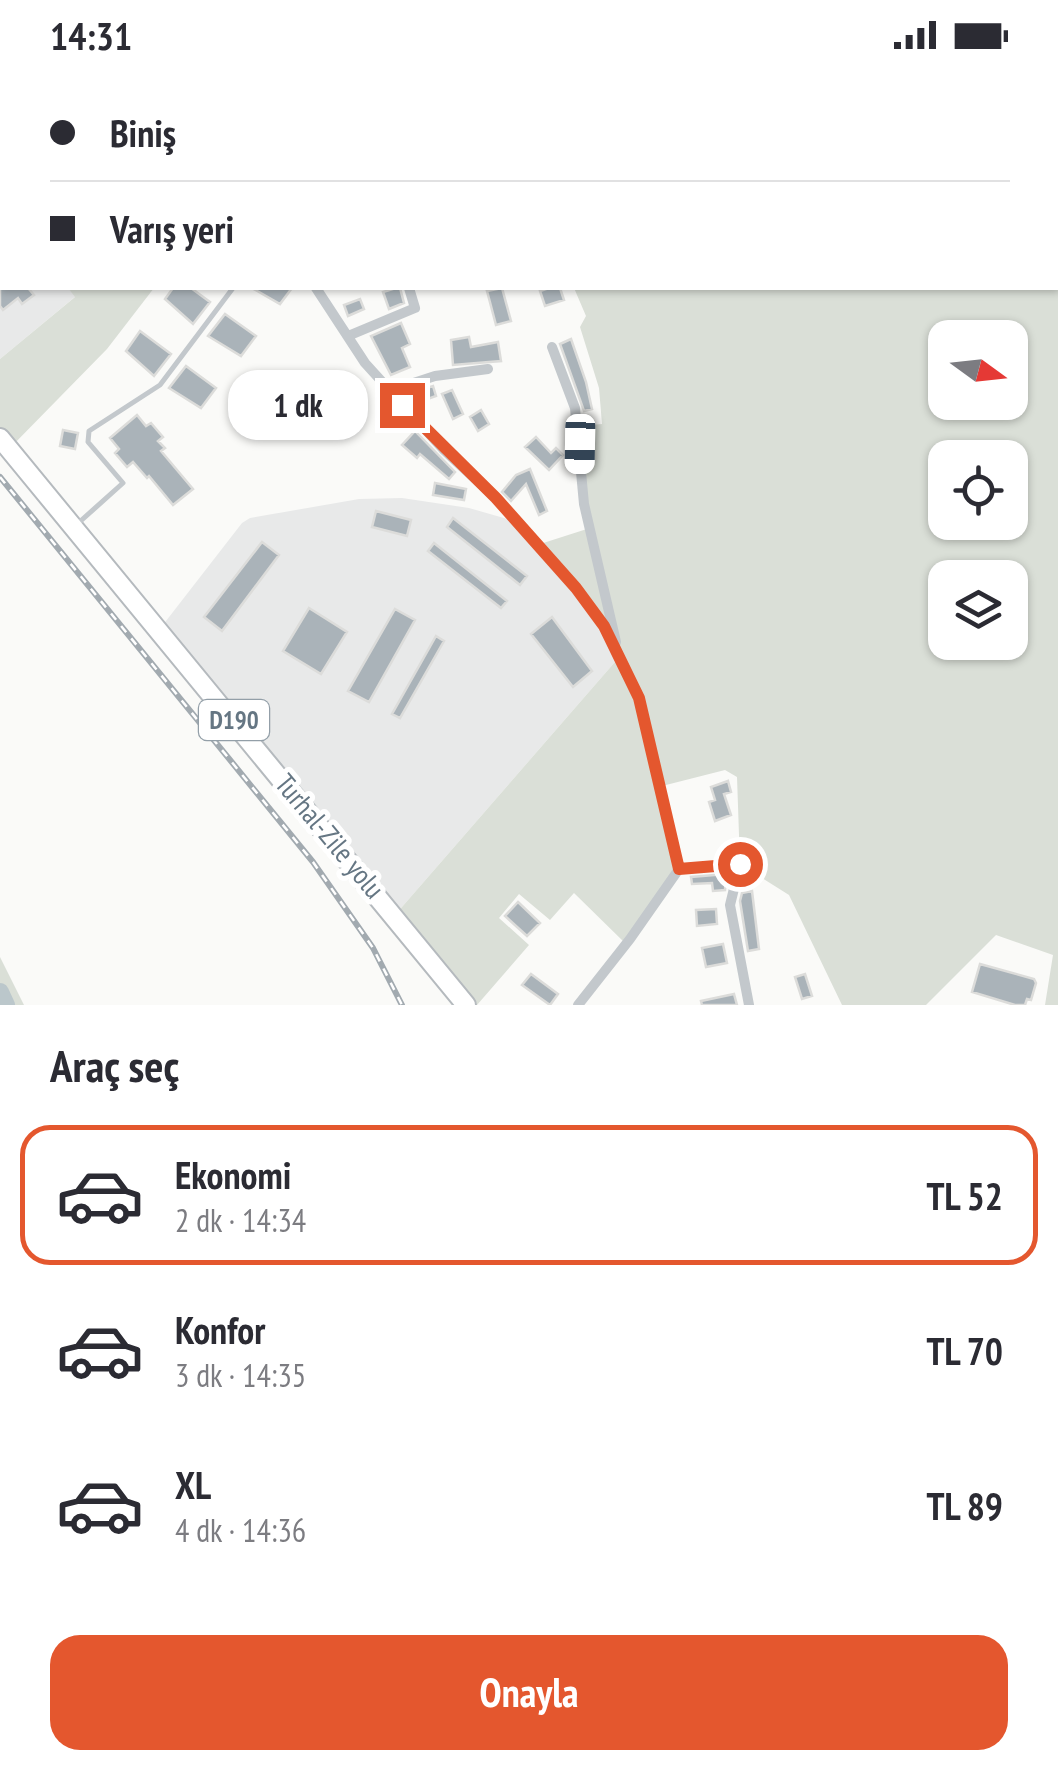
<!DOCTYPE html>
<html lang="tr">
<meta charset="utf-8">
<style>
:root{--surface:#fff;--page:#f2f2f3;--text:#2b2b33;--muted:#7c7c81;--line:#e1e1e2;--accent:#e4572e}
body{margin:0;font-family:"PT Sans Narrow",sans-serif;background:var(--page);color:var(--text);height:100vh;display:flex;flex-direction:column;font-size:38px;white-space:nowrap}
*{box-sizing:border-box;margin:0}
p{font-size:32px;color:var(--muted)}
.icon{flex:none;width:55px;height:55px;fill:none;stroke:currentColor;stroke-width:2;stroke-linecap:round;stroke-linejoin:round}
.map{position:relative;height:935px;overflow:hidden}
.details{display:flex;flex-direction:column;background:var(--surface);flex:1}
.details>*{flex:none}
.top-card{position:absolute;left:0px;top:0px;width:1060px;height:220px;box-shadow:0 2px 8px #0004;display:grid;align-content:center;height:220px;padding:0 50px;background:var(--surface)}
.needle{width:65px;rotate:105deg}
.buttons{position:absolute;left:928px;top:250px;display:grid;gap:20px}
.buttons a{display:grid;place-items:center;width:100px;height:100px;border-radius:20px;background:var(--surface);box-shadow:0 2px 8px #0004;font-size:50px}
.end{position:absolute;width:45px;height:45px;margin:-22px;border:12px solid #e4572e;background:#fff;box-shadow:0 0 0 5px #fff}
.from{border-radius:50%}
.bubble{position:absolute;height:70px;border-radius:30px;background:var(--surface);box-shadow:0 2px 8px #0004;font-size:32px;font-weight:700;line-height:70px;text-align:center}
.car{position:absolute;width:30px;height:60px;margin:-30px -15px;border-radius:12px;box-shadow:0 0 8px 2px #0007;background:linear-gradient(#fff 24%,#345 0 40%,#fff 0 76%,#345 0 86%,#fff 0)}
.top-card b{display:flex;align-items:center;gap:35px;height:95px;font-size:38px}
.top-card b+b{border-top:2px solid var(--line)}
.top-card i{width:25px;height:25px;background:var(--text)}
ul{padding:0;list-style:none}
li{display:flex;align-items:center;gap:30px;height:140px;margin:0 20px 15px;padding:0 30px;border:5px solid transparent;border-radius:30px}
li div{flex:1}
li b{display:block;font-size:38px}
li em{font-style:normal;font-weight:700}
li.current{border-color:var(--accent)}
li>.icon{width:90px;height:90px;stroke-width:1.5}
h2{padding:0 50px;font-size:45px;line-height:120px}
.button{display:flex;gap:20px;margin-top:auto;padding:20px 50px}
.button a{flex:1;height:115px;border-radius:30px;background:var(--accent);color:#fff;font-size:40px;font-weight:700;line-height:115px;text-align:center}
.status{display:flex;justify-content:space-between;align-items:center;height:70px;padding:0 50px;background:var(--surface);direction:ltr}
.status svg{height:28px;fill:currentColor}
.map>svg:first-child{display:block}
.built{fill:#e8e9e9}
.green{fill:#dadfd7;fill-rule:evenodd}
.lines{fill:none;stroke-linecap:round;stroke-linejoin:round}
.river{stroke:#bbc7cb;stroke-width:18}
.building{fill:#aab3b9;stroke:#dcdcda;stroke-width:2.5}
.primary-casing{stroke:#b5babe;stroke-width:22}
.lane{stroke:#c3c8cc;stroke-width:5}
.street{stroke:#c3c8cc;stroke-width:10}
.primary{stroke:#fff;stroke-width:18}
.rail-casing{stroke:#a2aab0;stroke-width:6}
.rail{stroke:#fff;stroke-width:2.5;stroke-dasharray:8;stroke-linecap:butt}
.route{stroke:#e4572e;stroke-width:12}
.labels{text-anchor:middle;stroke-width:10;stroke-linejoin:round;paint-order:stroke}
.shield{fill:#fff;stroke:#939fa8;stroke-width:2.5}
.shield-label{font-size:25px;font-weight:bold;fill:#657683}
.street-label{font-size:28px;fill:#657683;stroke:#fff}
</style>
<div class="status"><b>14:31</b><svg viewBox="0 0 49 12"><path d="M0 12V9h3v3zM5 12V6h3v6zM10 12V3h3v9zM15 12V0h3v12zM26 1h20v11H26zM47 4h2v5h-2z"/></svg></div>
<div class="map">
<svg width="1058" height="935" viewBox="0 0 1058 935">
<rect width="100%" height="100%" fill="#fafaf8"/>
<!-- built -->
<path class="built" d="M0,135L2,218H68L76,226L0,289Z
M402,428L469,438L518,452L576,518L621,585L395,845L159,560L242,453L250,448L359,429Z"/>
<!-- green -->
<path class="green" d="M228,0H1058V935H1045L1053,885L996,865L926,935H842L789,825L740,794L737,707L725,700L662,716L679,799L626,874L574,823L550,850L519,824L499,848L529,875L477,935H466L395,845L621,585L537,475L590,458L579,356L602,354L599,318L580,257L586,246L574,218H1058V2ZM945,268H1010V332H945ZM945,388H1010V452H945ZM945,508H1010V572H945Z
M68,218H154L107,279L9,379L0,368V289L75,227Z
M0,887L24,935H0Z"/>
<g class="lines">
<!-- river -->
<path class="river" d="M0,922L6,935"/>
</g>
<!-- building -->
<path class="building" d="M0,218H28L34,225L22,234L18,228L3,240L0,236Z
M173,218H191L210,232L193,254L165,229Z
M252,218H292L280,234Z
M396,218H400L404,233L389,239L383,222Z
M502,218L511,251L496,255L487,221Z
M549,218H560L564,230L545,236L540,221Z
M360,229L364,239L348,246L344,235Z
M225,244L256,266L241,286L208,266Z
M401,253L410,274L402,278L410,297L391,305L371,266Z
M140,261L171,284L154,306L126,281Z
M469,267L471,277L498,272L501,291L453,295L451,270Z
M571,269L586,312L592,339L584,341L560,274Z
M186,296L216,318L201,338L169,318Z
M433,316L436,326L414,334L410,323Z
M452,320L463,344L453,349L442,324Z
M481,340L489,354L478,361L470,347Z
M137,345L146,356L151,353L163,367L158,371L165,378L161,381L193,419L173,435L149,406L147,408L133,392L127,397L115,383L119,379L110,368Z
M63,360L78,363L75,379L60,376Z
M415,361L455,402L449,409L420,384L417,388L402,375Z
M536,367L551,383L556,378L563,385L549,400L525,377Z
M530,399L547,441L539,445L526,414L511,431L502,422L516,405Z
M435,413L466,419L464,430L433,425Z
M376,441L411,450L407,466L372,457Z
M453,448L527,506L520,515L447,457Z
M262,472L279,485L222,561L204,547Z
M434,473L507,531L501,538L428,481Z
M309,538L347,562L321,604L283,581Z
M395,539L415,550L369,632L348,621Z
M552,547L592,601L573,617L531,564Z
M436,566L444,571L400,648L392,644Z
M728,711L731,722L724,724L731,745L715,751L709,732L715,730L711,717Z
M726,804L725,820L713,821L712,813L692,814L691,807Z
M752,821L759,879L748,881L740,831L742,823Z
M518,832L540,853L527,866L505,846Z
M716,839L717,854L697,856L696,840Z
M723,874L727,893L706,897L702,878Z
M980,894L1034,909L1036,913L1031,930L1027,929L1025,935H1015L972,922Z
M531,904L558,924L550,935L522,915Z
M805,904L812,926L802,929L795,907Z
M734,924L737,935H702L701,931Z"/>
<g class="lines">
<!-- primary casing -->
<g class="primary-casing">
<path id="primary" d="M0,368L466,935"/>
</g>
<!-- lane -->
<path class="lane" d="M88,0L89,2
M75,456L123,413L88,372L89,361L160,315L233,218"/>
<!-- street -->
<path class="street" d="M179,0L181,2
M103,2L106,0
M0,84L2,82
M316,218L365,293L443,379L496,428L576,518L604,555L639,628L679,799L630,869L578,935
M348,266L415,238L409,218
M552,277L575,338L584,434L616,572
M389,321L435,306L488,299
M679,799L740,794L730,835L749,935"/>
<!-- primary -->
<use href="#primary" class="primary"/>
<!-- rail casing -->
<g class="rail-casing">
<path id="rail" d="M0,407L313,792L373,878L402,935"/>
</g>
<!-- rail -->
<use href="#rail" class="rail"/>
</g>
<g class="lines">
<!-- route -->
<path class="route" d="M402,335L496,428L576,518L604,556L639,628L679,799L740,794"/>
</g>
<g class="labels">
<!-- shield labels -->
<rect class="shield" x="199" y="630" width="70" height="40" rx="8"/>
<g class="shield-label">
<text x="234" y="659">D190</text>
</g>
<!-- street labels -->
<g class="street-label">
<text transform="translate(330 766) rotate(50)" y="10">Turhal-Zile yolu</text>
</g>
</g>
</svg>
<div class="buttons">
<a><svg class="needle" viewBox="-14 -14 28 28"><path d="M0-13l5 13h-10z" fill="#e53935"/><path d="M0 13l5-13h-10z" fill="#7c7c81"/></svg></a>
<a><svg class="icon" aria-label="locate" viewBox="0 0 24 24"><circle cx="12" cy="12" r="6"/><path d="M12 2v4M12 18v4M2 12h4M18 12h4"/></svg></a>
<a><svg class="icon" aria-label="layers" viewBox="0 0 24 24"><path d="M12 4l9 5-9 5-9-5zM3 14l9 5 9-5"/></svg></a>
</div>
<i class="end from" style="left:740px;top:794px"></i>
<i class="end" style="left:402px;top:335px"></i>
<div class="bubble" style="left:228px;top:300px;width:140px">1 dk</div>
<i class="car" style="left:580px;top:374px;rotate:181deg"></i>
<div class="top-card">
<b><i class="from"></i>Biniş</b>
<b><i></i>Varış yeri</b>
</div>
</div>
<section class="details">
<h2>Araç seç</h2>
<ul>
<li class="current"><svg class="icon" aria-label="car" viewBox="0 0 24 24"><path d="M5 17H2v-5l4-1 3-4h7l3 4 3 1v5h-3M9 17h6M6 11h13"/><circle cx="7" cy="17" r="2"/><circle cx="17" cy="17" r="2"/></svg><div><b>Ekonomi</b><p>2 dk · 14:34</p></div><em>TL 52</em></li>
<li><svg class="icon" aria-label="car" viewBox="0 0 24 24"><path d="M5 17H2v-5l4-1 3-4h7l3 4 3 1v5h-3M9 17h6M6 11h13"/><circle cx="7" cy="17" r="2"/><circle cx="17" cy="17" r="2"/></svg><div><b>Konfor</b><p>3 dk · 14:35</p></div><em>TL 70</em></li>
<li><svg class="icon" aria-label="car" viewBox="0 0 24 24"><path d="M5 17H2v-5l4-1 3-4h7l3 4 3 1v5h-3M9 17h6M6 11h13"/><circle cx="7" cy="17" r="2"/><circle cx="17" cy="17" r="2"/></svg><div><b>XL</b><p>4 dk · 14:36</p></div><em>TL 89</em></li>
</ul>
<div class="button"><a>Onayla</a></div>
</section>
